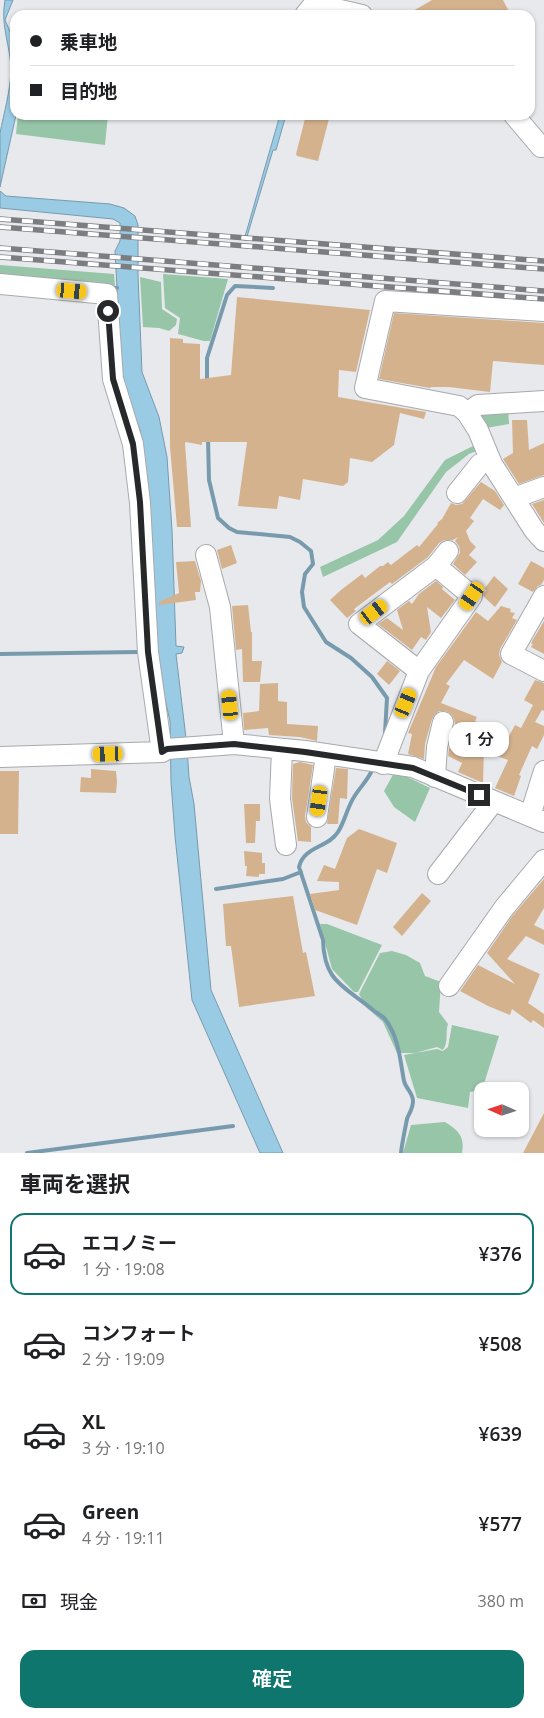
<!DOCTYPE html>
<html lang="ja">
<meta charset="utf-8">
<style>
:root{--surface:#fff;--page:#f2f2f2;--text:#202124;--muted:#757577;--line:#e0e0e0;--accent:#0f766e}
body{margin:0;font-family:"Open Sans","Noto Sans JP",sans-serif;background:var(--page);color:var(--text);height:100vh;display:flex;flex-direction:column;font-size:19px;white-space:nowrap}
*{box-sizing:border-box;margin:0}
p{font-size:16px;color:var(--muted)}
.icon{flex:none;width:28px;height:28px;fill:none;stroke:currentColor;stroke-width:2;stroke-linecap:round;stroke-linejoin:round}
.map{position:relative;height:1153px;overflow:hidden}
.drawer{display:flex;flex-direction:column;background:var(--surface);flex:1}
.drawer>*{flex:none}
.top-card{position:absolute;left:10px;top:10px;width:525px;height:110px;border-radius:15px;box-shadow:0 1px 4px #0004;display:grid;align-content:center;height:110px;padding:0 20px;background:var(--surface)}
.needle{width:32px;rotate:273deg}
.buttons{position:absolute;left:474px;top:1082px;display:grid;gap:10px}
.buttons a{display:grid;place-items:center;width:55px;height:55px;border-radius:10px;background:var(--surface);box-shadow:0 1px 4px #0004;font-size:25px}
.end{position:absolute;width:22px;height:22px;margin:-11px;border:6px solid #27282a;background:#fff;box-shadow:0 0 0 2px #fff}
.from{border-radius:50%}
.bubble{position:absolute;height:35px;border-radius:15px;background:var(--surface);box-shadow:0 1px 4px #0004;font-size:16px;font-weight:600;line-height:35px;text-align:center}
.car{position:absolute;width:15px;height:30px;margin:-15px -8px;border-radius:6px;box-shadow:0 0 4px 1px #0007;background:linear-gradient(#f5c518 24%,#345 0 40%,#f5c518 0 76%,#345 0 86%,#f5c518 0)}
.top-card b{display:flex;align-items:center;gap:18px;height:48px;font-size:19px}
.top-card b+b{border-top:1px solid var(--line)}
.top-card i{width:12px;height:12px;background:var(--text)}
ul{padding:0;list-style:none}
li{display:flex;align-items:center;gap:15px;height:82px;margin:0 10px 8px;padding:0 10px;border:2px solid transparent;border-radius:15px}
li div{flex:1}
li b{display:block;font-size:19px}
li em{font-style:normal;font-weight:600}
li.selected{border-color:var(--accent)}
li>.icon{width:45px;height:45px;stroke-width:1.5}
h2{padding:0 20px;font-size:22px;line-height:60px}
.pay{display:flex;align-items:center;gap:12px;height:55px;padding:0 20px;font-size:19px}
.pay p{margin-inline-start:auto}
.cta{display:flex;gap:10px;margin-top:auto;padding:10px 20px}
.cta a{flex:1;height:58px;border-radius:15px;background:var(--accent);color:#fff;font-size:20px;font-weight:600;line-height:58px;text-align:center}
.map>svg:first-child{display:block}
.green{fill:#97c5a8}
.water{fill:#9acbe5;stroke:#789aad}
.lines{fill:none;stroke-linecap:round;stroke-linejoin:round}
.stream{stroke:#789aad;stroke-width:4}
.building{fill:#d5b28e}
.minor-casing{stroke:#a7a9ad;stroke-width:22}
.minor{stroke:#fff;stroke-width:20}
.rail-casing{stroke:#7c7d80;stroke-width:5.5}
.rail{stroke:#fff;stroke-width:4;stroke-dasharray:11;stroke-linecap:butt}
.route{stroke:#27282a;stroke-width:6}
</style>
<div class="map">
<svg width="544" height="1153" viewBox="0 0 544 1153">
<rect width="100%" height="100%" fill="#e7e9ed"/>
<!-- green -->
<path class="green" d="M18,115H108L105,145L16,134Z
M0,265L114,274L115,285L0,276Z
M163,274L228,279L210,341H204L178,334L180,318L165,308Z
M140,277L161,282L162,309L177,319L176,325L169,331L159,328L143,327Z
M508,408L509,424L480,429L475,412Z
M477,444L479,450L469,454L446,472L397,542L323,577L320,567L378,540L404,516L445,460Z
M395,771L430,788L415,822L394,807L384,791Z
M320,924H327L382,945L358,992H354L332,969Z
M392,951L406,955L420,963L425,976L441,982L439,1012L448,1024C445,1033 449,1041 443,1050L437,1047L415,1053H397L383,1022L366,1007L359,994L380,953Z
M452,1025L499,1036L482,1090L470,1092L468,1108L417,1098L404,1055L437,1049L443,1051L448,1047Z
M445,1122C458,1130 465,1136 462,1153H403L411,1125Z"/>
<!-- water -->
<path class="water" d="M5,0H13L5,20L15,43L16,115L0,187C0,170 0,150 0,133C4,113 10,92 11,71C11,46 0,27 5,0Z
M280,115H286L276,150H273L246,240H244Z
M0,191L6,196L110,204L124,208L135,216L138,225V275L142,372L159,417L167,457L172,530L176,646L184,647L182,653L176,654L187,747L189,777L194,804L211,990L283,1153H260L192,1000L175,836L171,782L170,721L155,657L149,511L140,430L122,380L115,251L120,241V223L113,219L0,208Z"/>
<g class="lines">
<!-- stream -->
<path class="stream" d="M109,287L117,288
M207,382V358L227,295L235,286L273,288
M208,439L209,480L218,518L229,528L237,532L290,537L300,542L311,551L313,564L305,574L302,592L304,607L326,642L351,658L372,677L387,698L385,733
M0,654L138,652
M373,768C369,779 360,787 354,797C347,808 345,821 338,832C328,848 304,846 299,867L323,940C324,983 345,986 373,1010C377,1013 382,1016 385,1019C399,1037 400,1060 404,1081C406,1089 413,1093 413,1101C413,1109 409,1113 407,1119C405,1129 402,1143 401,1153
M216,889L283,879L301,872
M27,1153L233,1126"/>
</g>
<!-- building -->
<path class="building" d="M432,0H503L511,15H406Z
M306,115H330L318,161L297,156L296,154Z
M237,297L370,310L356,372L339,370L338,397L426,412L424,419L400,413L394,445L372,462L350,458L348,482L343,486L303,479L300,500L279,496L277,509L238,506L247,442H202V445L186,442L185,443L191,527H177L170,447V338L183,339V343L200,344V379L231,375Z
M394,313L544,323V365L493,361L490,392L449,387H431L430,388L379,379Z
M512,420H527L529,450L544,443V475L519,484L503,459L513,453Z
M481,482L495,491L504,505L500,510L483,499L470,518L474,521L466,531L470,541L476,547L469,555L477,562L465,575L453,564L460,553L459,546L455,541L458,537L453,540H444L439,543L428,557L392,584L390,582L354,609L356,611L347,618L330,600L341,590L362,574L365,578L380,566H383L388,562L391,565L417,545L419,547L438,524L437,523L442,519L451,503L456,505L462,504Z
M544,500V523L532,504Z
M231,545L237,563L222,569L217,550Z
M195,561L201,581L200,592H195L196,600L159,605V602L179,593L176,562Z
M531,561L544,568V580L541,585L538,586L533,592L518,584Z
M494,576L508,589L495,607L484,597L483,594L486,591L485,588Z
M436,581L443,587L442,589L455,600L441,618L427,607L431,632L426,640L421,637L412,650L378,624L387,618L403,630L397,610L409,601L412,604L419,594Z
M248,605L251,632H252V661H262L260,682H243L242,649L236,650L232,606Z
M501,606L511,609L510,612L515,613L512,618L517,620L500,649L499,655L502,662L493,679L464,660L446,684L450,686L441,703L477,717L475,721L509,736L515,725L521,728L533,705L524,700L535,680L544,683V711L542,710L535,722L544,726V735L537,749L532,746L519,775L521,776L514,796L495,788L508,760L484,751L483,783L458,772L462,763L448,756L449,749L458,726L455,724L454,719L451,714L446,711H439L435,714L432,719L425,744L424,759L408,754L412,734L408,733L436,667L476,612L488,621Z
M544,621V654L531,647L533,644L531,643Z
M387,661L400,671L389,685L377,674Z
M278,683V701L287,702V724L318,726L317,741L300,737L269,735L268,728L244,730L243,713L259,711L260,684Z
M300,762L313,765L305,816L306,822L311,827V842L298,841L292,798L293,764Z
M336,768L348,769L347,799L340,798L338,824H327Z
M91,769L116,771L117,782L116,793L80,792L81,777L91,778Z
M0,771H19L18,834H0Z
M244,804H260V821H256L255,843H246Z
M359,829L397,843L387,873L377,869L357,925L315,910L310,894L339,890V882L317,881L324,865L335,869L347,838Z
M244,851L262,853V863H265V874H259V877L246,876L247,866H245Z
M544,879V908L534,925L544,930V945L526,936L507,959L540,974L528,1003L544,1014V1028L533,1020L531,1023L512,1009L510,1015L488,1006L460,991L478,965L515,984L487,953L513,915Z
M422,893L431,901L402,936L393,927Z
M293,896L303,953L306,952L315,996L239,1007L231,946H226L223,904Z
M544,1113V1153H523Z"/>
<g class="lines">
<!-- minor casing -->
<g class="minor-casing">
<path id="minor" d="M305,15L314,4L362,15
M514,115L541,147H544
M0,284L107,294L113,379L133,444L140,503L148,652L162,752
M544,311L385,301L365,388L459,406L467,413L478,430L492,464L534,530L544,541
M467,413L478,405L544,401
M457,493L480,464L491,461
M514,498L544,487
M206,555L220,607L234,744
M436,566L448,551
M544,596L511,654L544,671
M282,749L280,799L286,845
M0,757L162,752L167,749L234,744L305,751L413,767L544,822
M383,764L419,671L472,596L436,566L359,624L419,671
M435,777L437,747L443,722
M530,816L544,771
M317,817L326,755
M438,874L494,801
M449,986L504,908L544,860"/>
</g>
<!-- minor -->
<use href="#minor" class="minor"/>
<!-- rail casing -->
<g class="rail-casing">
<path id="rail" d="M0,219L544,261
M0,227L544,269
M0,248L544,291
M0,257L544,299"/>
</g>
<!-- rail -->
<use href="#rail" class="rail"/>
</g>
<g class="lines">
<!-- route -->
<path class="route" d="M108,311L113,379L133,444L140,502L148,652L162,752L167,749L234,744L305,752L413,768L479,795"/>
</g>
</svg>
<div class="buttons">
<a><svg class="needle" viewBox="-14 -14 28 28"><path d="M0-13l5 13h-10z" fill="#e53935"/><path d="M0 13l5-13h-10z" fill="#757577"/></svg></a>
</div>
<i class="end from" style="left:108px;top:311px"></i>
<i class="end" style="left:479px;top:795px"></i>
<div class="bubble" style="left:449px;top:722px;width:60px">1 分</div>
<i class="car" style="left:72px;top:291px;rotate:95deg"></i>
<i class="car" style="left:472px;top:596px;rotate:215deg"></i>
<i class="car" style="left:374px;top:612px;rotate:53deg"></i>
<i class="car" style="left:406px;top:703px;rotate:23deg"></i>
<i class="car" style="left:230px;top:705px;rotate:354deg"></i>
<i class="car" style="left:108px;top:754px;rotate:268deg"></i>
<i class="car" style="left:319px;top:801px;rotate:188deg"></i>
<div class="top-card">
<b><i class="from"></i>乗車地</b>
<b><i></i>目的地</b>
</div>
</div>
<section class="drawer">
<h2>車両を選択</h2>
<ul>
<li class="selected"><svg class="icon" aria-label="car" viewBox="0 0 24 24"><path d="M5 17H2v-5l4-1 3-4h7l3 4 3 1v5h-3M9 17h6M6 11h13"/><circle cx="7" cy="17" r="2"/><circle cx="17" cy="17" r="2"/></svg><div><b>エコノミー</b><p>1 分 · 19:08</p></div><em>¥376</em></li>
<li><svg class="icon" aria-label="car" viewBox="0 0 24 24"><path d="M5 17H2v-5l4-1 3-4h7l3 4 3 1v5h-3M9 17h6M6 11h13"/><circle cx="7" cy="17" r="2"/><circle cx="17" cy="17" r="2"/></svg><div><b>コンフォート</b><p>2 分 · 19:09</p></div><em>¥508</em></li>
<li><svg class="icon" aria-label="car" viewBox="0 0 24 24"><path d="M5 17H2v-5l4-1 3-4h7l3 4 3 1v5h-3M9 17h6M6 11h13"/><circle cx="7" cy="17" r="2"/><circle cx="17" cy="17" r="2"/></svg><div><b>XL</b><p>3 分 · 19:10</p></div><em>¥639</em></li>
<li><svg class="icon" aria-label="car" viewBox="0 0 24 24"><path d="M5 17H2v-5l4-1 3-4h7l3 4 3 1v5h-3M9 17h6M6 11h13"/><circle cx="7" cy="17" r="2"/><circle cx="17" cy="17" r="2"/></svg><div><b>Green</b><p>4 分 · 19:11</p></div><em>¥577</em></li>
</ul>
<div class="pay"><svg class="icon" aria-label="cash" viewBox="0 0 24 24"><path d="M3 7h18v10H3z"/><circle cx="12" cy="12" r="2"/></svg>現金<p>380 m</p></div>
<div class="cta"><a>確定</a></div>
</section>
